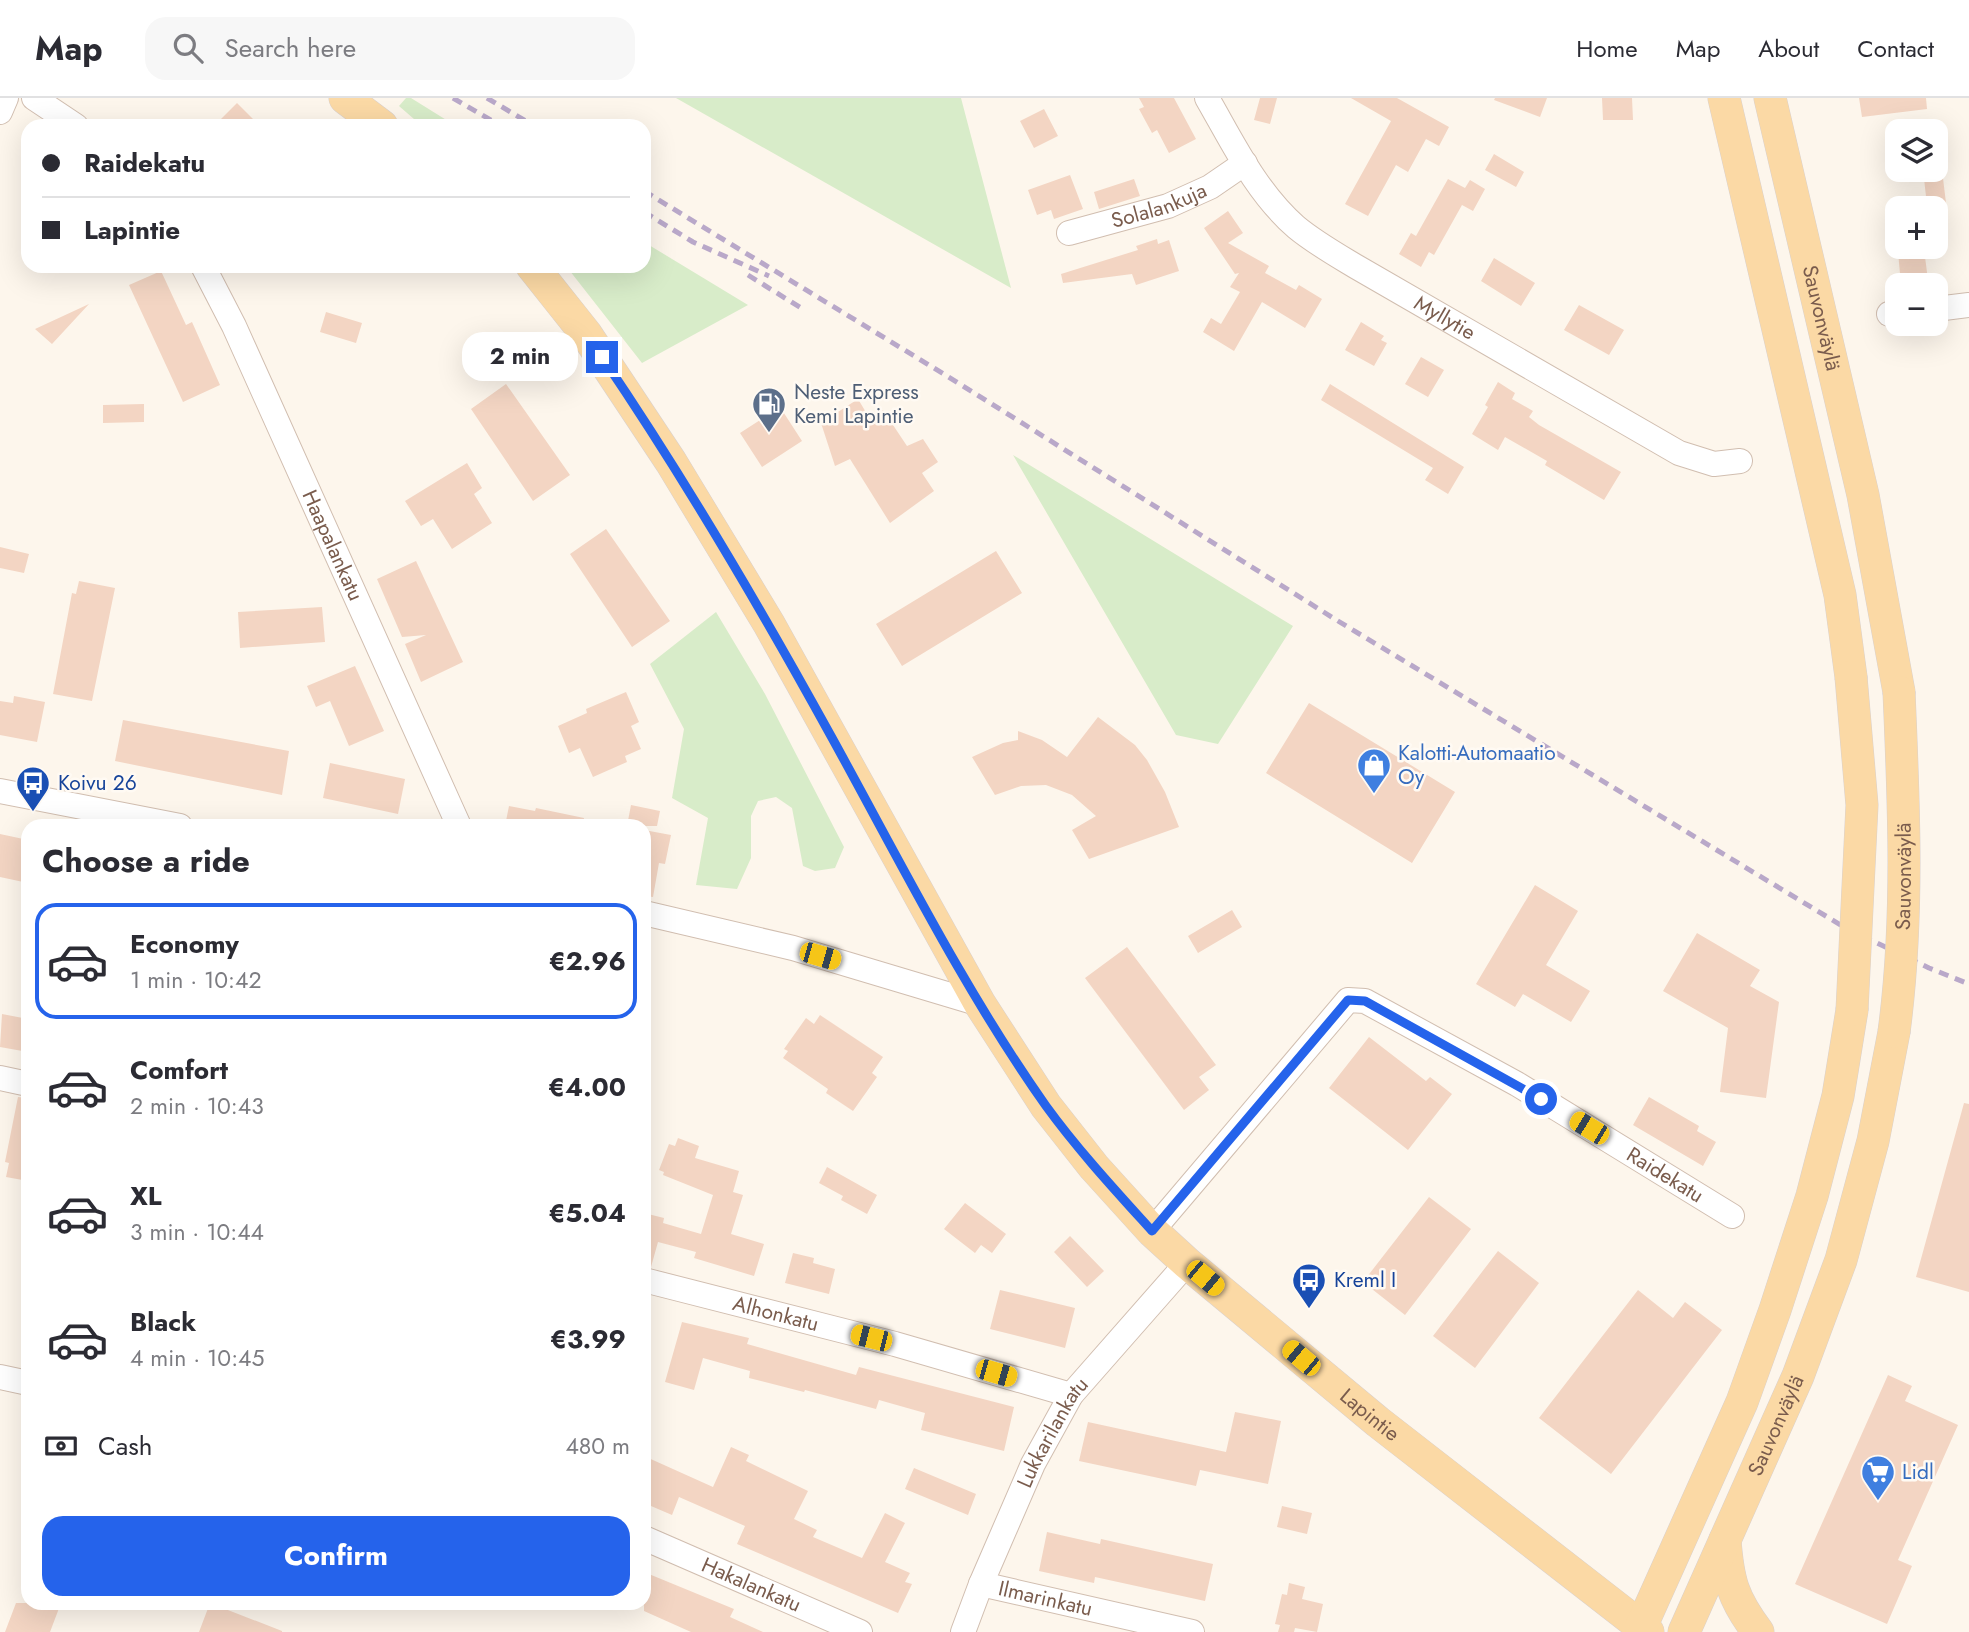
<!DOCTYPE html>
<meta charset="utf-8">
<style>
:root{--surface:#fff;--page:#f7f7f7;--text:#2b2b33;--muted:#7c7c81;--line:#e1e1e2;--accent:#2563eb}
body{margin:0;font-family:Jost,sans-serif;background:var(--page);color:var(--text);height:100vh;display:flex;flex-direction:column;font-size:26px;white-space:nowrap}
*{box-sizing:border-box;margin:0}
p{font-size:23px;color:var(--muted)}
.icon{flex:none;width:38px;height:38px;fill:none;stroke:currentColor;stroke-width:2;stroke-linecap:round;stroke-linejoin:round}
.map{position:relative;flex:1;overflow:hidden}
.panel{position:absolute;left:21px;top:721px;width:630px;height:791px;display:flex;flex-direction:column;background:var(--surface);border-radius:21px;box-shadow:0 7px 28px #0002}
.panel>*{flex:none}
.banner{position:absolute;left:21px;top:21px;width:630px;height:154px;border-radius:21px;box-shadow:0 7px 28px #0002;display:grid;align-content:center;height:154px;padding:0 21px;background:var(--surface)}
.controls{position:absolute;left:1885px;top:21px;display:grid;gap:14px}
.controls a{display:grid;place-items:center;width:63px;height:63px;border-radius:14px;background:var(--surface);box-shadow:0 7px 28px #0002;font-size:35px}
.end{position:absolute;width:32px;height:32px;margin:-16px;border:9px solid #2563eb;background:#fff;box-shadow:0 0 0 4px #fff}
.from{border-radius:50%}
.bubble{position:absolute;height:49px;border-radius:21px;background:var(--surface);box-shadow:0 7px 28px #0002;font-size:23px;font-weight:700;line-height:49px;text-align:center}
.car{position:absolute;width:21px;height:42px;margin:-21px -10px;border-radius:9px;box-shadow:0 0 5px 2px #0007;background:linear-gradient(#f5c518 24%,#345 0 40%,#f5c518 0 76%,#345 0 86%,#f5c518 0)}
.banner b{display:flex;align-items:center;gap:24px;height:66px;font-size:26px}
.banner b+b{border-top:2px solid var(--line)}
.banner i{width:18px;height:18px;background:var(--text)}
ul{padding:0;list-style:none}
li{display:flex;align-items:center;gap:21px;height:116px;margin:0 14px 10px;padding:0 7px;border:4px solid transparent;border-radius:21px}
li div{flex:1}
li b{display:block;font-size:26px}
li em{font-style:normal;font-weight:700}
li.selected{border-color:var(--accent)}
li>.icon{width:63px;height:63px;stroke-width:1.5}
h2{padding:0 21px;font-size:32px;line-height:84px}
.pay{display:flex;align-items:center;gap:18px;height:77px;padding:0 21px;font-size:26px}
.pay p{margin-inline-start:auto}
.cta{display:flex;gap:14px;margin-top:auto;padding:14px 21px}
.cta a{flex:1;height:80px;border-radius:21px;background:var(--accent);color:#fff;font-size:28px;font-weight:700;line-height:80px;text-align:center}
header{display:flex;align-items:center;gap:42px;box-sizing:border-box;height:98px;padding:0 35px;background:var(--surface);border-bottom:2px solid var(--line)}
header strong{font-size:33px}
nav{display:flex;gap:38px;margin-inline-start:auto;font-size:24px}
.search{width:490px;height:63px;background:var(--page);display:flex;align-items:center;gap:18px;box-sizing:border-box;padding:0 24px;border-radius:21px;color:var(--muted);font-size:26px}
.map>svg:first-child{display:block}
.green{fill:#d8ecc9}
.building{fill:#f3d5c3}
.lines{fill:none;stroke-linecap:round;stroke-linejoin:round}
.minor-casing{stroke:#d1beb0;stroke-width:26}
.major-casing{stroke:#dad1cd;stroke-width:33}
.minor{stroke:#fff;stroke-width:24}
.major{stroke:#fbd9a5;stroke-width:32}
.rail{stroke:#b9a8c9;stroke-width:5;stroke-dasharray:10 7;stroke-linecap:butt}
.major-bridge-casing{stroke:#dad1cd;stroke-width:33;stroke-linecap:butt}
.major-bridge{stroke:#fbd9a5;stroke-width:32}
.route{stroke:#2563eb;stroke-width:9}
.labels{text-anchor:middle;stroke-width:5;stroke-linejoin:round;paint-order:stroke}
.street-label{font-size:21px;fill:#7a5c4d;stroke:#fffaf3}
.service-label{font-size:21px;fill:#4e5e75;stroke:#fffaf3;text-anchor:start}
.shop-label{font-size:21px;fill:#366cbe;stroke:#fffaf3;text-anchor:start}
.transit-label{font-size:21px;fill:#164399;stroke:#fffaf3;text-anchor:start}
</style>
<header>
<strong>Map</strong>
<div class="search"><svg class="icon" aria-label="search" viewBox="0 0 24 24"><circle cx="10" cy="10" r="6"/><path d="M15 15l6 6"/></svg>Search here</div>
<nav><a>Home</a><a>Map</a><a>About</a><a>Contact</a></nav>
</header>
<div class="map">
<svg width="1969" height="1534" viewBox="0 0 1969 1534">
<rect width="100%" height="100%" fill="#fdf6ec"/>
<!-- green -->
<path class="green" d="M406,0H411L456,28H422L399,8Z
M676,0H961L1011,190Z
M644,144L748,207L642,265L566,168H644Z
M1013,357L1293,528L1218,646L1176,637Z
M716,514L765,596L844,749L835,770L815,773L803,768L792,710L776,699L758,703L751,718V760L737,791L696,787L708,720L672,700L684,631L650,566Z"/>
<!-- building -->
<path class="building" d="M1139,0H1174L1196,41L1169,55L1157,32L1152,35L1139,11L1144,9Z
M1260,0H1277L1270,26L1254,22Z
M1351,0H1397L1449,29L1439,48L1426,41L1408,74L1396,67L1368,118L1345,106L1391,23Z
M1495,0H1547L1540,19L1494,2Z
M1602,0H1632L1633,22H1603Z
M1859,0H1926L1927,11L1862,19Z
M237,5L260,28H214Z
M1044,11L1058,38L1034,50L1020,23Z
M1494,56L1524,74L1516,89L1485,72Z
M1923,72H1942L1946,105L1927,107Z
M1070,77L1083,111L1054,121L1051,112L1037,117L1028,92Z
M1134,81L1140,98L1099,111L1094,94Z
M1448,81L1465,90L1470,82L1485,91L1473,113L1462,107L1434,157L1429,154L1421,169L1399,156L1411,135L1416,138Z
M1228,113L1243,135L1228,145L1269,168L1265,175L1296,192L1299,187L1322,201L1305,230L1262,204L1234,253L1203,234L1211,220L1221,226L1240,194L1230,189L1239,175L1235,176L1204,130Z
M1157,141L1158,146L1169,142L1179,173L1136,187L1132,176L1063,185L1061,176L1138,152L1136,148Z
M1924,151L1928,182L1901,186L1898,154Z
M1494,160L1535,185L1521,208L1481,183Z
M161,173L186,227L192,224L220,287L183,304L129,187Z
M89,206L52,246L35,231Z
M1579,207L1624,232L1609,257L1564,232Z
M326,214L362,225L356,245L320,234Z
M1361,224L1384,238L1381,242L1387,245L1374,268L1345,252Z
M1421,259L1444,272L1428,299L1405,286Z
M1498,284L1515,295L1512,301L1533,313L1529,319L1539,327L1621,374L1604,402L1545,367L1547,363L1505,339L1498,352L1472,336L1488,309L1485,307Z
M506,286L570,377L533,403L471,311Z
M1330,286L1464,369L1448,396L1425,382L1433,370L1321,302Z
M858,301L870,321L883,312L907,348L923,341L938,364L922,375L934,393L890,425L850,361L835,368L821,325Z
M144,306V324L103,325V307Z
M780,309L802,343L762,369L740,335Z
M467,365L482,390L474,396L492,425L452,451L433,421L421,428L405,403Z
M606,431L670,523L632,549L570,456Z
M0,449L29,456L24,475L0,470Z
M996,453L1022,495L902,568L876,526Z
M416,463L463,564L421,584L405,546L426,537L402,539L377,481Z
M79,483L115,490L92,603L53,596L72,495L76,496Z
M322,509L325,544L240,550L238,514Z
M355,568L384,633L349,648L330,603L316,609L307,588Z
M626,594L639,624L631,628L641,651L625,658L627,664L593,679L580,650L569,655L558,628L587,615L586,611Z
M14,598L45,604L37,644L0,637V603L13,605Z
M1309,605L1455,694L1412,765L1266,675Z
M1098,619L1135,647L1147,662L1165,694L1179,729L1089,761L1072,732L1096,718L1072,697L1046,687L1021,688L995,697L972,659L1003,645L1018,642V633L1042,642L1067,659Z
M123,622L289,653L282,697L115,663Z
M330,665L405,681L398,716L323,700Z
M631,707L660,713L657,728H627Z
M509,708L535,713L536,710L584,720L583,728H505Z
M644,732L671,737L665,766L659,765L653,799L644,798Z
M0,736L28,742V785L0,779Z
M1535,787L1578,813L1546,867L1590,893L1571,924L1523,896L1515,909L1476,886Z
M1232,812L1242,829L1198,855L1188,838Z
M1697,835L1760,872L1750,888L1779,904L1766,1000L1720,994L1728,930L1663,893Z
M1127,849L1216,967L1199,979L1209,992L1184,1012L1085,880Z
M2,916L28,921V954L0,949Z
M820,917L883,959L872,975L877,979L853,1013L826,995L828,991L783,960L788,953L784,951L806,920L814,926Z
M1369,939L1426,983L1430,979L1452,996L1408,1052L1329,990Z
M18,999L28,1000V1083L6,1079L9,1065L5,1064Z
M1649,999L1699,1028L1697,1033L1716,1044L1703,1068L1633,1027Z
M1964,1005L1969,1006V1194L1916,1179Z
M678,1040L699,1048L695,1060L739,1073L733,1094L743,1097L731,1136L764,1146L754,1178L694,1160L696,1154L658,1144L651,1169L644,1168V1115L664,1120L663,1125L701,1136L713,1097L663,1077L664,1074L659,1072L669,1046L675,1048Z
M827,1069L877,1097L867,1116L841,1102L843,1098L819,1085Z
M1429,1099L1471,1131L1405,1217L1363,1184Z
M965,1105L1006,1136L992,1155L981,1147L975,1155L944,1131Z
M1070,1138L1104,1173L1087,1189L1054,1154Z
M1498,1153L1539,1185L1475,1270L1433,1238Z
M793,1155L814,1160L813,1165L835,1171L829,1196L785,1185Z
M1000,1192L1075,1210L1065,1250L990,1231Z
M1638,1192L1673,1220L1685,1204L1722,1232L1611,1376L1539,1320Z
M682,1224L749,1240L747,1246L856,1277L859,1269L1014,1309L1004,1353L921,1332L925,1315L879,1302L876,1311L805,1292L804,1294L749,1280L750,1273L703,1260L694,1292L665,1284Z
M1888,1277L1912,1288L1905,1303L1958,1327L1898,1462L1912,1468L1887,1526L1795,1486Z
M1235,1314L1281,1323L1268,1386L1200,1372L1196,1388L1079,1363L1088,1324L1226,1354Z
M731,1349L749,1357L746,1363L808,1393L794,1421L817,1432L813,1439L862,1460L885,1415L905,1425L885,1464L910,1475L905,1484L912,1486L898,1515L737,1446L745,1428L679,1399L672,1417L644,1405V1358L713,1389Z
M914,1370L976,1396L968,1417L905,1391Z
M1282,1408L1312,1415L1307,1436L1277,1429Z
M1047,1434L1100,1446L1101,1441L1213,1466L1205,1503L1095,1479L1094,1485L1039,1473Z
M644,1474L734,1511L730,1519L763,1534H691L644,1513Z
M1289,1485L1305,1489L1302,1501L1323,1506L1317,1534L1295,1530L1294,1534H1278L1280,1527L1275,1526L1282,1496L1287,1497Z
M16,1505H61L50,1534H5Z
M210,1505L282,1533V1534H199Z"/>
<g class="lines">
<!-- minor casing -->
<g class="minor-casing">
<g id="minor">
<path d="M34,0L76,28"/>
<path id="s1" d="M1207,0C1233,45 1256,94 1296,129C1314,144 1335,156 1355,168L1679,355L1714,366L1740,363"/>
<path d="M0,14L6,0"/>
<path id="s2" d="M1069,135L1168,108L1210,89L1245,65"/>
<path id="s3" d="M203,168L234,228L459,728"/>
<path d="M1936,211L1969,207"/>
<path d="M1889,216L1897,215"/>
<path d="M0,693L180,728"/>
<path d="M644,815L793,850L980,906"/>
<path d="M0,980L28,986"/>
<path id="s4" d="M1152,1133L1348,902L1365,903L1517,986L1732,1118"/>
<path id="s5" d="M644,1182L895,1246L1071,1297"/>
<path d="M0,1279L28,1285"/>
<path id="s6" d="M644,1440L860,1534"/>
<path id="s7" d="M981,1486L1192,1534"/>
<path id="s8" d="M963,1534L981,1486L1033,1366L1071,1297L1187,1165"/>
</g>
</g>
<!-- major casing -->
<g class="major-casing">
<g id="major">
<path d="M345,0L382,28"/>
<path d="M1724,0L1840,497L1851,579"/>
<path id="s9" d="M1770,0L1863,397L1899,594"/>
<path id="s10" d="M532,168L586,236L671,364L769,526L980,906L1046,1008L1094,1069L1152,1133L1187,1165L1378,1324L1648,1534"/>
<path d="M1725,1442C1728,1483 1733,1501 1758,1534"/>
<path d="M1641,1529L1742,1304L1775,1212L1812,1098L1838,998L1852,912"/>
<path id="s11" d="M1684,1534L1798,1278L1841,1162L1873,1043L1894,934"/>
</g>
</g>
<!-- minor -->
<use href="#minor" class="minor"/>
<!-- major -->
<use href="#major" class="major"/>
<!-- rail -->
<path class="rail" d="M453,0L501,28
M487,0L534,28
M644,93L947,278L1338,523L1844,829L1929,870L1969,886
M644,114L693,144L769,178
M748,177L801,210"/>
<!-- major-bridge casing -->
<g class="major-bridge-casing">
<g id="major-bridge">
<path d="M1851,579L1862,707L1852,912"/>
<path id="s12" d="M1894,934C1909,821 1904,707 1899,594"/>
</g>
</g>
<!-- major-bridge -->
<use href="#major-bridge" class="major-bridge"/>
</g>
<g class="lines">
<!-- route -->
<path class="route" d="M602,259C685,381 760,509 831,638C900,763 964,892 1046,1008C1078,1052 1115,1092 1152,1133L1348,902L1365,903L1541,1001"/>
</g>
<!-- icons -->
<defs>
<g id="fuel-pin" transform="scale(1.75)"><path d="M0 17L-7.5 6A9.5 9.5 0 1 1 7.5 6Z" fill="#5c6f8a" stroke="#fffaf3"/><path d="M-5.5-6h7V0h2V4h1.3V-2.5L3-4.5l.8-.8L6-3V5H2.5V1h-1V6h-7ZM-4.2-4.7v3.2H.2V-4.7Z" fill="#fff"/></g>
<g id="shop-pin" transform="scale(1.75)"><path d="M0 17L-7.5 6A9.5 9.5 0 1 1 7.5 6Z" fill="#3f7fe0" stroke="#fffaf3"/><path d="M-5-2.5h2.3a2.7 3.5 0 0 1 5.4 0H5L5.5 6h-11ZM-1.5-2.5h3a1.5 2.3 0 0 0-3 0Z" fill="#fff"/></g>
<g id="bus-pin" transform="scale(1.75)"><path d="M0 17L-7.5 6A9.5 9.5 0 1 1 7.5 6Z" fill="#1a4fb4" stroke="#fffaf3"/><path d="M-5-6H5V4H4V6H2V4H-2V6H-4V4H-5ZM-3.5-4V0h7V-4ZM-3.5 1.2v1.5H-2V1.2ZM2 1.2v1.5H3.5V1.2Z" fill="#fff"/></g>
<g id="supermarket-pin" transform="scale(1.75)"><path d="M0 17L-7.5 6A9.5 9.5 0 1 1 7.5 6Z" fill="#3f7fe0" stroke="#fffaf3"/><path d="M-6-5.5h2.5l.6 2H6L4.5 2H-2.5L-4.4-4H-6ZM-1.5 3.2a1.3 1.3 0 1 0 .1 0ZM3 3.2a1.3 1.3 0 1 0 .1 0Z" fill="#fff"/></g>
</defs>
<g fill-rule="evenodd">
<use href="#fuel-pin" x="769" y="306"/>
<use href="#shop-pin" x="1374" y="667"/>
<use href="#bus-pin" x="33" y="685"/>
<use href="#bus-pin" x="1309" y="1182"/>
<use href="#supermarket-pin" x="1878" y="1374"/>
</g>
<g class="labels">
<!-- street labels -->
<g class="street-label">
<text dy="7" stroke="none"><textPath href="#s2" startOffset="94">Solalankuja</textPath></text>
<text dy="7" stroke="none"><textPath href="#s1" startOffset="332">Myllytie</textPath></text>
<text dy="7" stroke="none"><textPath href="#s9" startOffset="226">Sauvonväylä</textPath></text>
<text dy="7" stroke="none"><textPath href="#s3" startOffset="308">Haapalankatu</textPath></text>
<text dy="7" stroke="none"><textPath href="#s12" startOffset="156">Sauvonväylä</textPath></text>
<text dy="7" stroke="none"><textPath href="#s4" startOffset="667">Raidekatu</textPath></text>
<text dy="7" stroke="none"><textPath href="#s5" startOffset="136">Alhonkatu</textPath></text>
<text dy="7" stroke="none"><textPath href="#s10" startOffset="1435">Lapintie</textPath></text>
<text dy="7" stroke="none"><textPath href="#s11" startOffset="226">Sauvonväylä</textPath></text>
<text dy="7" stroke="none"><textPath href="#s8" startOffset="219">Lukkarilankatu</textPath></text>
<text dy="7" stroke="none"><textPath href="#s6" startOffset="117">Hakalankatu</textPath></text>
<text dy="7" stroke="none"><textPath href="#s7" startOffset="66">Ilmarinkatu</textPath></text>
</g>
<!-- service labels -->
<g class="service-label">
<text x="794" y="301">Neste Express<tspan x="794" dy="24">Kemi Lapintie</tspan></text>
</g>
<!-- shop labels -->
<g class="shop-label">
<text x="1398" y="662">Kalotti-Automaatio<tspan x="1398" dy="24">Oy</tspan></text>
<text x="1902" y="1381">Lidl</text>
</g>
<!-- transit labels -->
<g class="transit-label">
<text x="58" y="692">Koivu 26</text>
<text x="1334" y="1189">Kreml I</text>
</g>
</g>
</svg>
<div class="controls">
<a><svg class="icon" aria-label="layers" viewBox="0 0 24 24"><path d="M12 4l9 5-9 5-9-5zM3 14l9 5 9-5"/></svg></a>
<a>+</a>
<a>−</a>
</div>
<i class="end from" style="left:1541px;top:1001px"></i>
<i class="end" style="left:602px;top:259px"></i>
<div class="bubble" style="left:462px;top:234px;width:116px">2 min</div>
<i class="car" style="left:820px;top:858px;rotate:106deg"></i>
<i class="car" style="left:1589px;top:1030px;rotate:301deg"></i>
<i class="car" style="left:1205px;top:1180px;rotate:130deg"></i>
<i class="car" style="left:871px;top:1240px;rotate:284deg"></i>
<i class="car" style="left:1301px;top:1260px;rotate:310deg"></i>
<i class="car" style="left:996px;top:1275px;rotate:106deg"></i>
<div class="banner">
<b><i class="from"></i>Raidekatu</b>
<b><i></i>Lapintie</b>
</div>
<section class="panel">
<h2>Choose a ride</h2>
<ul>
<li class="selected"><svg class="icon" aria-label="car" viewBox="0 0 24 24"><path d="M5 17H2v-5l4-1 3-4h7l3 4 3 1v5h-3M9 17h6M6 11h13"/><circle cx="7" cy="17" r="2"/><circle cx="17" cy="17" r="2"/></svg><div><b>Economy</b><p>1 min · 10:42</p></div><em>€2.96</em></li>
<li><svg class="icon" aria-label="car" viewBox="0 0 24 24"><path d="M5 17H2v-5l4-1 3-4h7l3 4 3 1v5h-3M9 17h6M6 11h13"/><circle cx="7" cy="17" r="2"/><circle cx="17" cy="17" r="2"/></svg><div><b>Comfort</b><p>2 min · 10:43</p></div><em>€4.00</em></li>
<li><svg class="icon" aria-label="car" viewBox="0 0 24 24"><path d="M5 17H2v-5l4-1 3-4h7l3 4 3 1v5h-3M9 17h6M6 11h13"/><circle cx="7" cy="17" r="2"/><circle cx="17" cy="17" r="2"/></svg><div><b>XL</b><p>3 min · 10:44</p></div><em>€5.04</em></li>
<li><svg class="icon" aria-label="car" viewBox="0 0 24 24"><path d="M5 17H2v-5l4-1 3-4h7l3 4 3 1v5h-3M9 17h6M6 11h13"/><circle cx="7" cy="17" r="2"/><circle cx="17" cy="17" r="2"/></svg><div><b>Black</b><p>4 min · 10:45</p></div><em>€3.99</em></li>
</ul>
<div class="pay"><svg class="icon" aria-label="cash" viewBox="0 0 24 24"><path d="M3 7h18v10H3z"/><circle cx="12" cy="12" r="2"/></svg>Cash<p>480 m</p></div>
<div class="cta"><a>Confirm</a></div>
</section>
</div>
